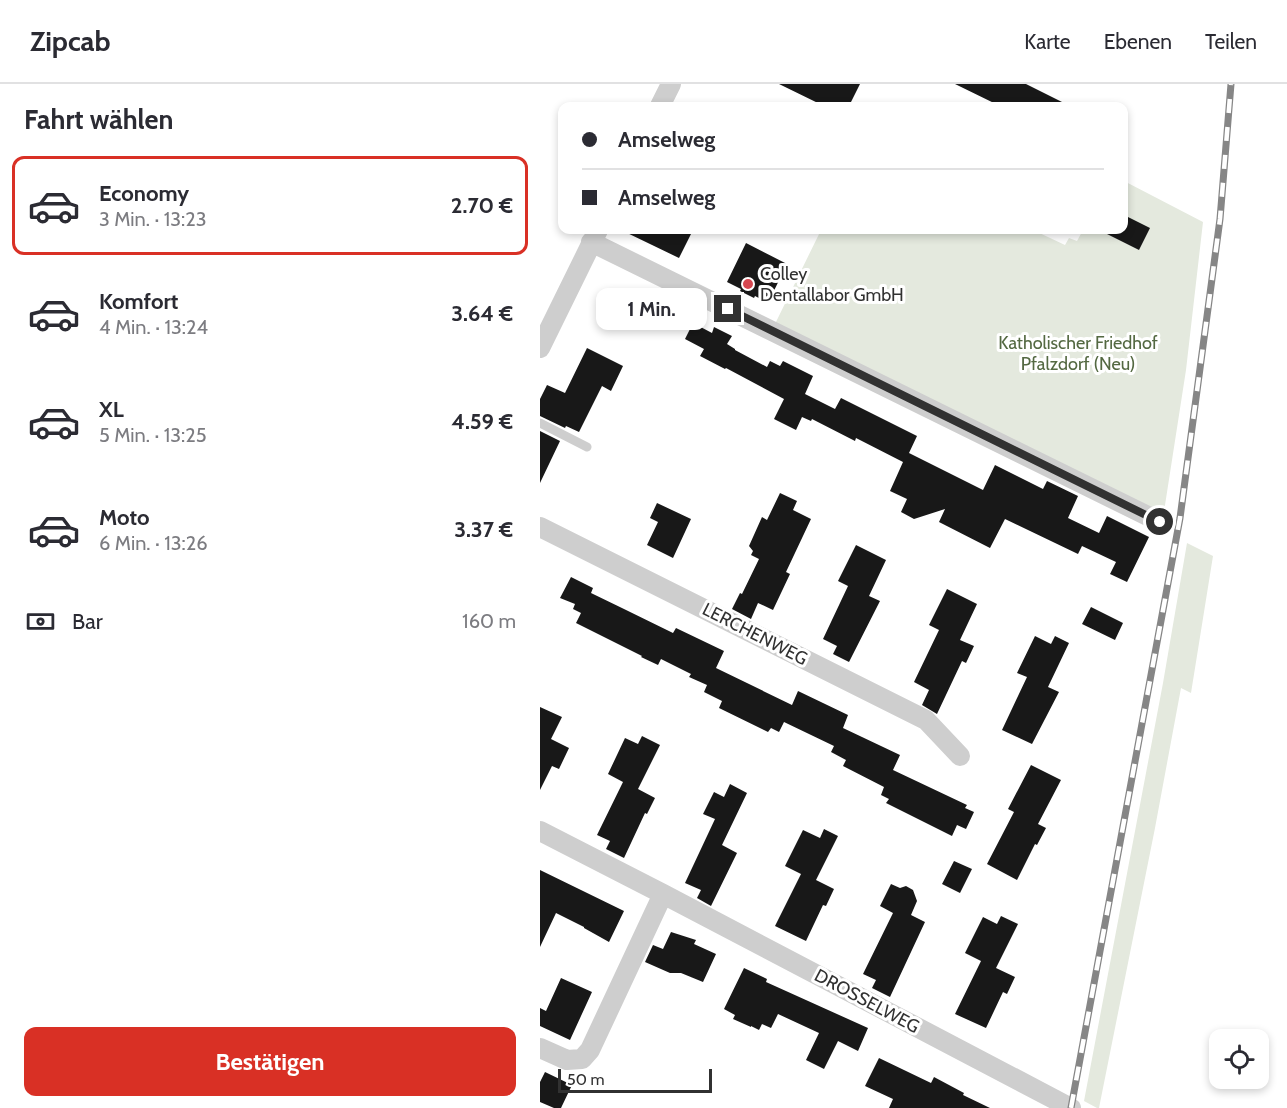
<!DOCTYPE html>
<html lang="de">
<meta charset="utf-8">
<style>
:root{--surface:#fff;--page:#f7f7f7;--text:#2b2b33;--muted:#7c7c81;--line:#e1e1e2;--accent:#d93025}
body{margin:0;font-family:Cabin,sans-serif;background:var(--page);color:var(--text);height:100vh;display:flex;flex-direction:column;font-size:22px;white-space:nowrap}
*{box-sizing:border-box;margin:0}
p{font-size:20px;color:var(--muted)}
.icon{flex:none;width:33px;height:33px;fill:none;stroke:currentColor;stroke-width:2;stroke-linecap:round;stroke-linejoin:round}
.map{position:relative;flex:1;overflow:hidden}
.sheet{display:flex;flex-direction:column;background:var(--surface);width:540px}
.sheet>*{flex:none}
.hud{position:absolute;left:18px;top:18px;width:570px;height:132px;border-radius:12px;box-shadow:0 3px 9px #0003;display:grid;align-content:center;height:132px;padding:0 24px;background:var(--surface)}
.buttons{position:absolute;left:669px;top:945px;display:grid;gap:12px}
.buttons a{display:grid;place-items:center;width:60px;height:60px;border-radius:12px;background:var(--surface);box-shadow:0 3px 9px #0003;font-size:30px}
.scale{position:absolute;left:18px;bottom:15px;width:154px;box-sizing:border-box;padding-left:6px;border:3px solid #313131;border-top:0;font-size:16px;line-height:21px;white-space:nowrap;color:#313131;-webkit-text-stroke:4px #fff;paint-order:stroke}
.end{position:absolute;width:27px;height:27px;margin:-14px;border:8px solid #313131;background:#fff;box-shadow:0 0 0 3px #fff}
.from{border-radius:50%}
.bubble{position:absolute;height:42px;border-radius:12px;background:var(--surface);box-shadow:0 3px 9px #0003;font-size:20px;font-weight:700;line-height:42px;text-align:center}
.hud b{display:flex;align-items:center;gap:21px;height:57px;font-size:22px}
.hud b+b{border-top:2px solid var(--line)}
.hud i{width:15px;height:15px;background:var(--text)}
ul{padding:0;list-style:none}
li{display:flex;align-items:center;gap:18px;height:99px;margin:0 12px 9px;padding:0 12px;border:3px solid transparent;border-radius:12px}
li div{flex:1}
li b{display:block;font-size:22px}
li em{font-style:normal;font-weight:700}
li.selected{border-color:var(--accent)}
li>.icon{width:54px;height:54px;stroke-width:1.5}
h2{padding:0 24px;font-size:27px;line-height:72px}
.pay{display:flex;align-items:center;gap:15px;height:66px;padding:0 24px;font-size:22px}
.pay p{margin-inline-start:auto}
.primary-button{display:flex;gap:12px;margin-top:auto;padding:12px 24px}
.primary-button a{flex:1;height:69px;border-radius:12px;background:var(--accent);color:#fff;font-size:24px;font-weight:700;line-height:69px;text-align:center}
header{display:flex;align-items:center;gap:36px;box-sizing:border-box;height:84px;padding:0 30px;background:var(--surface);border-bottom:2px solid var(--line)}
header strong{font-size:28px}
nav{display:flex;gap:33px;margin-inline-start:auto;font-size:21px}
main{display:flex;flex:1;min-height:0}
.map>svg:first-child{display:block}
.green{fill:#e4e9de}
.building{fill:#181818}
.lines{fill:none;stroke-linecap:round;stroke-linejoin:round}
.lane{stroke:#cecece;stroke-width:9}
.street{stroke:#cecece;stroke-width:20}
.rail-casing{stroke:#868686;stroke-width:7}
.rail{stroke:#fff;stroke-width:4.5;stroke-dasharray:14;stroke-linecap:butt}
.route{stroke:#313131;stroke-width:8}
.poi-dot{fill:#d54750;stroke:#fff;stroke-width:2}
.labels{text-anchor:middle;stroke-width:6;stroke-linejoin:round;paint-order:stroke}
.poi-label{font-size:18px;fill:#313131;stroke:#fff;text-anchor:start}
.park-label{font-size:18px;fill:#546942;stroke:#fff}
.street-label{font-size:18px;fill:#313131;stroke:#fff}
</style>
<header>
<strong>Zipcab</strong>
<nav><a>Karte</a><a>Ebenen</a><a>Teilen</a></nav>
</header>
<main>
<section class="sheet">
<h2>Fahrt wählen</h2>
<ul>
<li class="selected"><svg class="icon" aria-label="car" viewBox="0 0 24 24"><path d="M5 17H2v-5l4-1 3-4h7l3 4 3 1v5h-3M9 17h6M6 11h13"/><circle cx="7" cy="17" r="2"/><circle cx="17" cy="17" r="2"/></svg><div><b>Economy</b><p>3 Min. · 13:23</p></div><em>2.70 €</em></li>
<li><svg class="icon" aria-label="car" viewBox="0 0 24 24"><path d="M5 17H2v-5l4-1 3-4h7l3 4 3 1v5h-3M9 17h6M6 11h13"/><circle cx="7" cy="17" r="2"/><circle cx="17" cy="17" r="2"/></svg><div><b>Komfort</b><p>4 Min. · 13:24</p></div><em>3.64 €</em></li>
<li><svg class="icon" aria-label="car" viewBox="0 0 24 24"><path d="M5 17H2v-5l4-1 3-4h7l3 4 3 1v5h-3M9 17h6M6 11h13"/><circle cx="7" cy="17" r="2"/><circle cx="17" cy="17" r="2"/></svg><div><b>XL</b><p>5 Min. · 13:25</p></div><em>4.59 €</em></li>
<li><svg class="icon" aria-label="car" viewBox="0 0 24 24"><path d="M5 17H2v-5l4-1 3-4h7l3 4 3 1v5h-3M9 17h6M6 11h13"/><circle cx="7" cy="17" r="2"/><circle cx="17" cy="17" r="2"/></svg><div><b>Moto</b><p>6 Min. · 13:26</p></div><em>3.37 €</em></li>
</ul>
<div class="pay"><svg class="icon" aria-label="cash" viewBox="0 0 24 24"><path d="M3 7h18v10H3z"/><circle cx="12" cy="12" r="2"/></svg>Bar<p>160 m</p></div>
<div class="primary-button"><a>Bestätigen</a></div>
</section>
<div class="map">
<svg width="747" height="1024" viewBox="0 0 747 1024">
<rect width="100%" height="100%" fill="#fff"/>
<!-- green -->
<path class="green" d="M584,97L663,138L646,286L623,434L235,240L281,146H493L525,161L529,154L537,157L543,146H584Z
M647,459L673,472L651,609L641,604L615,744L559,1024H557L544,1017L623,599Z"/>
<!-- building -->
<path class="building" d="M239,0H320L309,22H284Z
M415,0H486L530,22H460Z
M584,131L610,144L599,166L559,146H584Z
M81,146H153L139,174Z
M206,159L247,180L228,219L215,212L214,214L200,207L201,205L187,198Z
M75,206L100,217L88,242L63,230Z
M153,239L172,249L174,243L192,252L187,260L195,265V266L227,283L230,277L240,282L243,277L273,292L265,310L295,325L301,314L377,352L369,369L443,406L455,381L503,405L507,397L538,412L528,434L559,449L567,432L609,453L587,498L570,490L576,478L542,462L538,470L465,435L450,464L399,438L405,425L374,435L361,428L367,415L350,407L363,378L316,354L315,357L272,335L271,337L262,333L256,346L234,335L244,315L186,284L185,285L160,272L164,265L145,255Z
M47,264L83,282L71,307L62,302L39,348L26,342L25,344L0,332V315L7,301L25,309Z
M0,347L20,357L0,399Z
M240,409L257,417L253,426L271,435L246,488L250,490L233,526L218,519L211,535L192,525L200,509L202,510L219,475L211,471L213,467L209,462L222,433L227,436Z
M117,419L151,435L133,474L107,461L118,438L110,434Z
M316,461L346,476L329,512L340,517L309,578L293,570L297,562L283,555L308,502L298,497Z
M31,493L53,504L51,509L84,525L133,549L136,544L184,567L176,584L252,621L258,607L308,631L303,644L360,671L353,686L427,721L425,724L434,728L426,745L417,741L412,752L346,719L349,715L341,711L344,703L303,682L306,676L291,668L294,662L244,638L239,648L231,644L228,648L179,624L182,617L164,608L167,601L149,593L151,590L121,575L118,581L101,573L102,572L36,539L41,529L33,525L35,520L20,514Z
M407,505L437,520L420,556L434,562L426,579L422,577L397,630L382,621L389,606L374,598L399,546L389,541Z
M551,523L583,539L575,556L542,540Z
M495,552L511,560L515,552L529,559L508,603L519,608L492,660L462,646L487,593L477,589Z
M0,623L22,633L11,655L29,664L19,685L12,682L0,706Z
M102,652L120,661L98,705L115,714L107,730L105,729L84,774L66,765L70,757L57,751L83,698L68,690L85,654L98,660Z
M491,681L521,696L498,740L506,744L497,761L495,760L477,796L447,780L474,728L468,725Z
M190,700L207,709L182,761L197,769L171,822L157,814L161,806L145,799L175,735L163,730L174,708L184,713Z
M284,745L298,752L276,796L294,805L286,822L283,821L266,857L235,842L261,790L245,782L263,746L280,754Z
M414,777L432,785L420,809L402,800Z
M0,786L84,827L69,858L44,844V843L16,829L0,863Z
M351,800L360,804L366,802L373,806L377,817L371,831L385,838L350,913L332,904L336,896L323,890L353,829L340,822Z
M461,832L478,840L456,884L475,893L467,910L463,908L446,944L415,930L441,877L425,869L443,833L457,840Z
M131,848L156,856L154,860L176,870L163,898L141,889H130L105,878L113,861L123,865Z
M204,884L227,895L226,898L328,944L318,967L298,957L284,985L266,976L279,949L238,930L231,944L222,940L219,946L211,942V943L193,935L195,931L184,925Z
M21,894L52,908L30,956L0,942V924L6,927Z
M339,974L391,999L394,993L424,1009L423,1011L450,1024H349L353,1015L325,1002Z
M5,988L32,1001L21,1024H14L0,1018V998Z"/>
<g class="lines">
<!-- lane -->
<path class="lane" d="M0,339L47,363"/>
<!-- street -->
<path class="street" d="M120,22L131,0
M51,158L620,438
M0,264L58,146
M0,443L386,636L420,672
M0,747L123,810L531,1024
M0,964L27,976L42,975L50,966L123,810"/>
<!-- rail casing -->
<g class="rail-casing">
<path id="rail" d="M531,1024L640,434L680,135L691,0"/>
</g>
<!-- rail -->
<use href="#rail" class="rail"/>
</g>
<g class="lines">
<!-- route -->
<path class="route" d="M188,225L620,438"/>
</g>
<!-- markers -->
<circle class="poi-dot" cx="208" cy="200" r="6"/>
<g class="labels">
<!-- poi labels -->
<g class="poi-label">
<text x="220" y="196">Colley<tspan x="220" dy="21">Dentallabor GmbH</tspan></text>
</g>
<!-- park labels -->
<g class="park-label">
<text x="538" y="265">Katholischer Friedhof<tspan x="538" dy="21">Pfalzdorf (Neu)</tspan></text>
</g>
<!-- street labels -->
<g class="street-label">
<text transform="translate(215 550) rotate(27)" y="6">LERCHENWEG</text>
<text transform="translate(327 917) rotate(28)" y="6">DROSSELWEG</text>
</g>
</g>
</svg>
<div class="buttons">
<a><svg class="icon" aria-label="locate" viewBox="0 0 24 24"><circle cx="12" cy="12" r="6"/><path d="M12 2v4M12 18v4M2 12h4M18 12h4"/></svg></a>
</div>
<div class="scale">50 m</div>
<i class="end from" style="left:620px;top:438px"></i>
<i class="end" style="left:188px;top:225px"></i>
<div class="bubble" style="left:56px;top:204px;width:111px">1 Min.</div>
<div class="hud">
<b><i class="from"></i>Amselweg</b>
<b><i></i>Amselweg</b>
</div>
</div>
</main>
